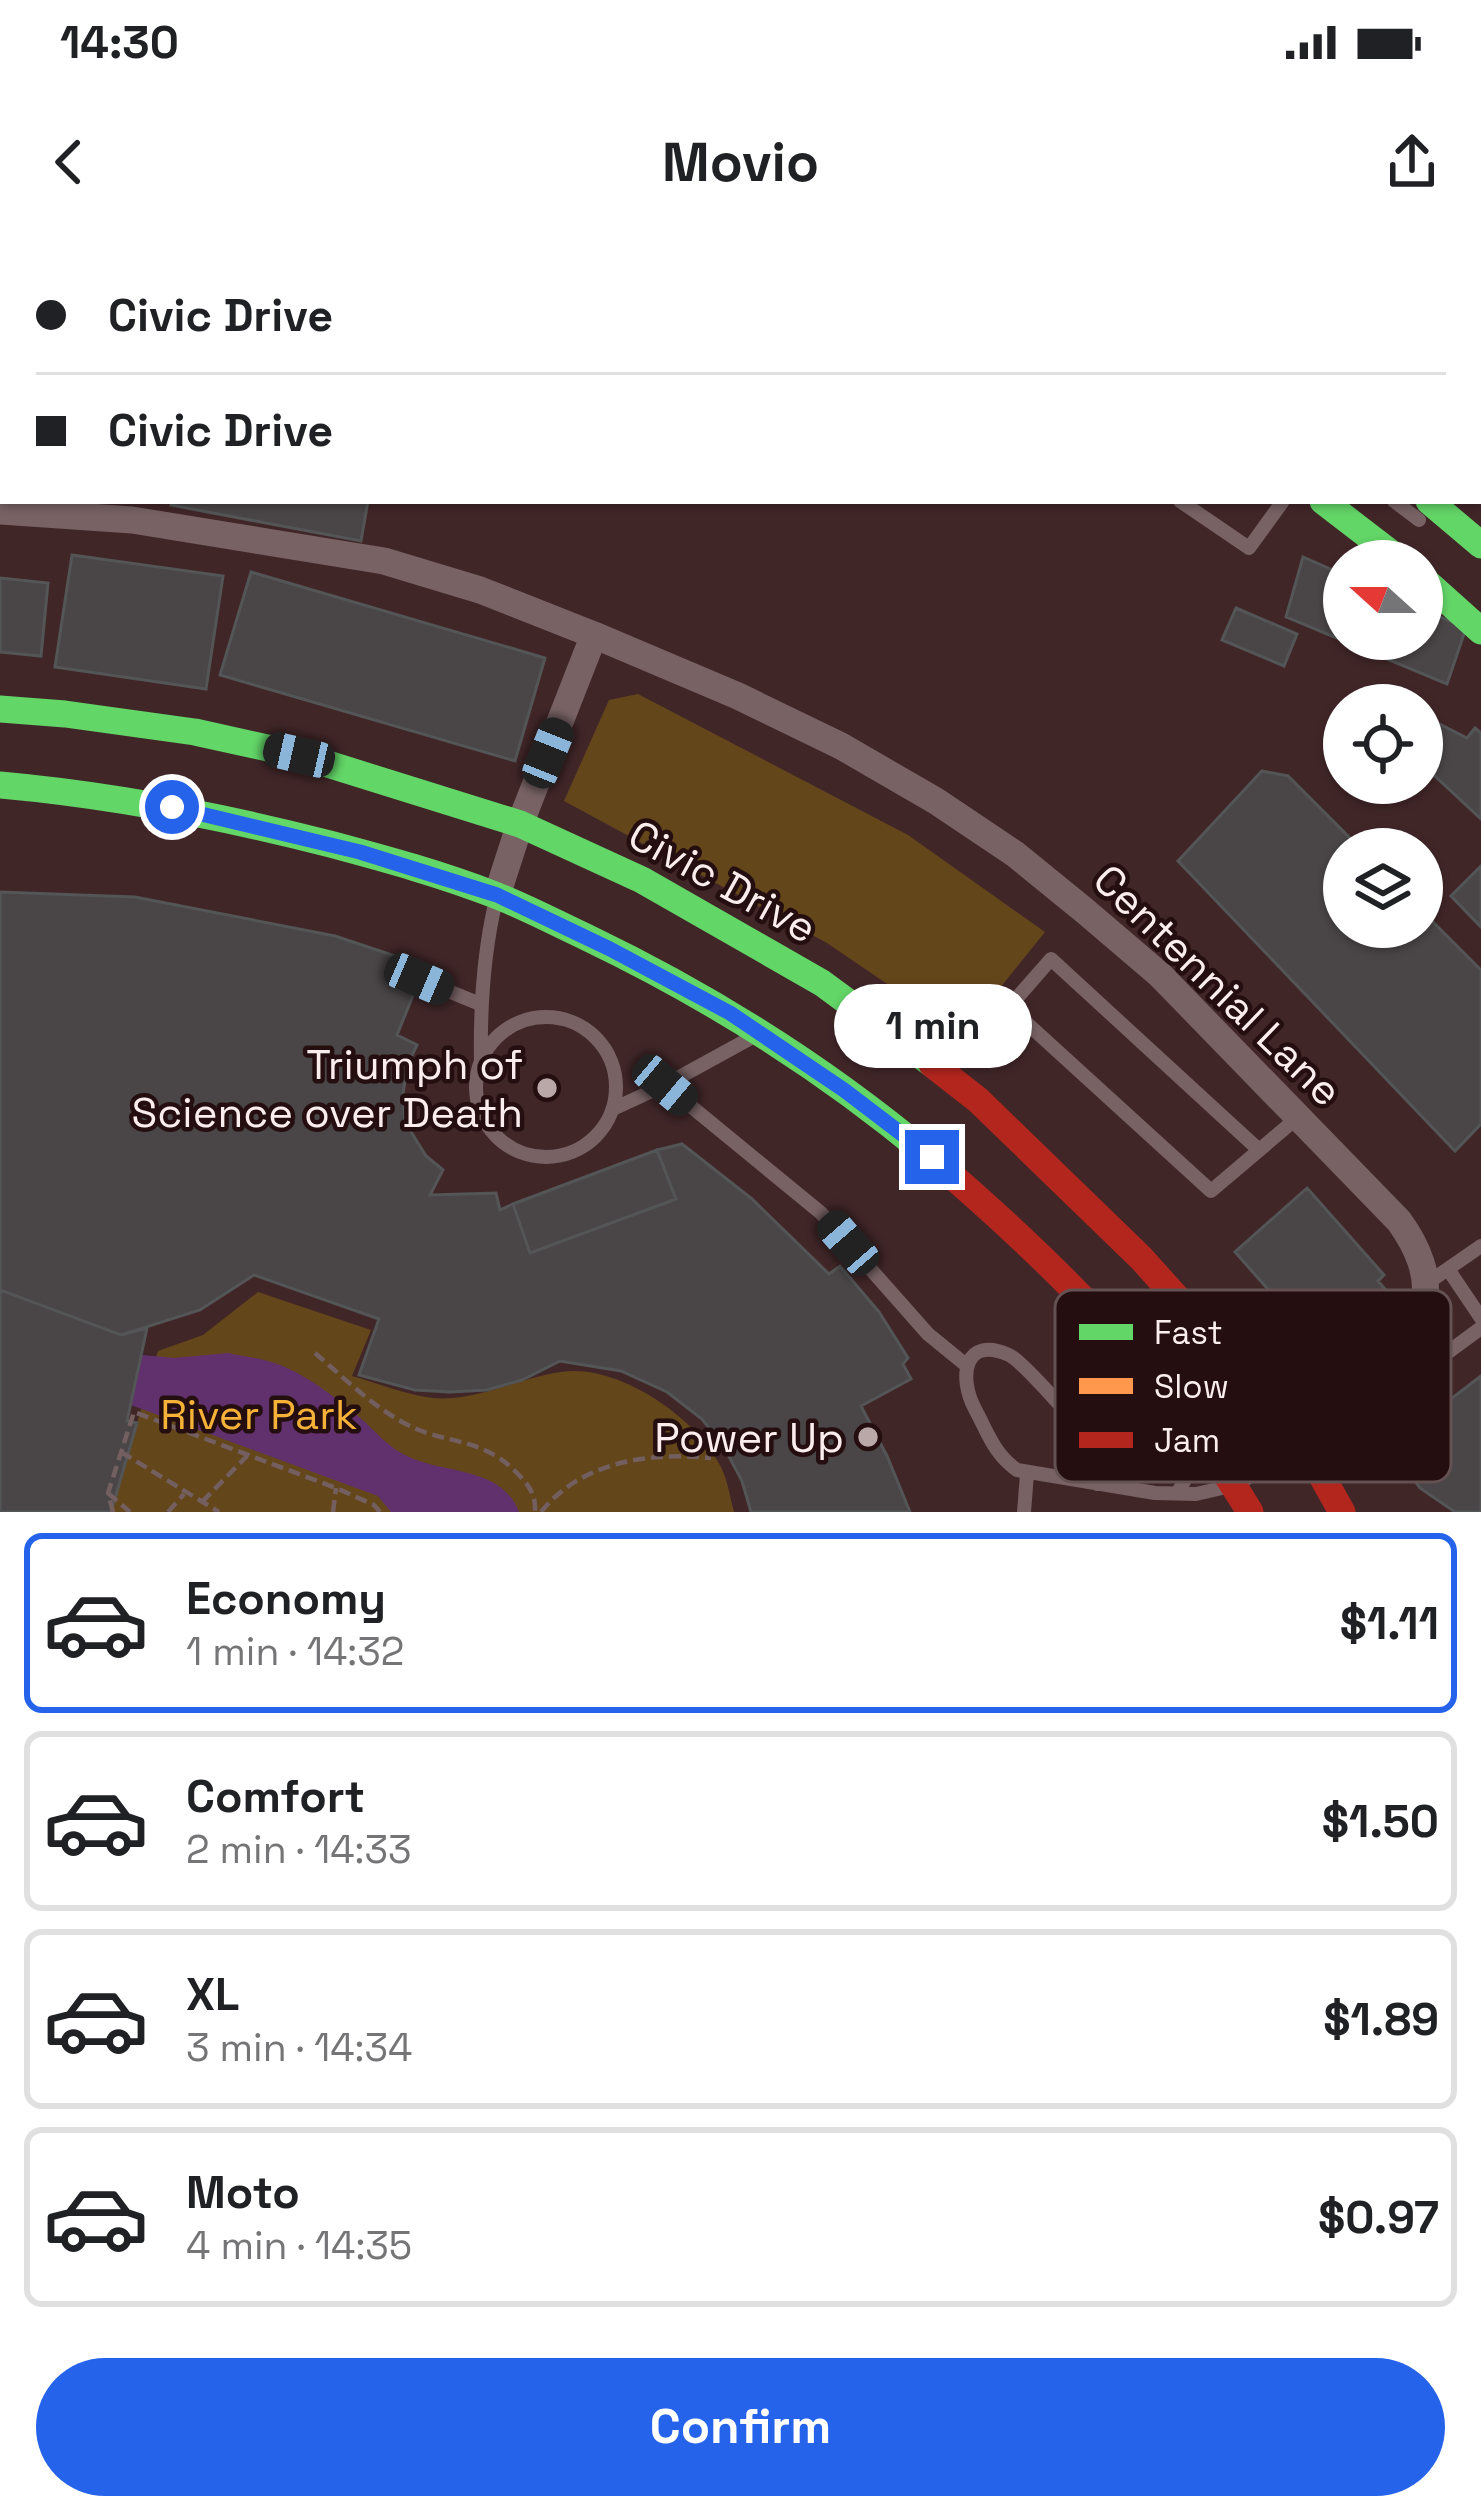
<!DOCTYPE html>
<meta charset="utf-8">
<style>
:root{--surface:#fff;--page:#f6f6f6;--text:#202124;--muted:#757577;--line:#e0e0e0;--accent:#2563eb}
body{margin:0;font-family:"Space Grotesk",sans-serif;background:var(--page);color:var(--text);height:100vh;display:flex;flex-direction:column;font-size:45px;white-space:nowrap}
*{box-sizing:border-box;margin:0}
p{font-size:39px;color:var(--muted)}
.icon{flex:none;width:66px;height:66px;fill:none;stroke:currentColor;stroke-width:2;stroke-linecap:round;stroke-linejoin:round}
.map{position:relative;height:1272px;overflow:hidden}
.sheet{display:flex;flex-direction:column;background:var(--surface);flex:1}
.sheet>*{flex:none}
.banner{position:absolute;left:0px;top:0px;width:1482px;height:264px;box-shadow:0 3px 9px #0004;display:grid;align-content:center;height:264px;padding:0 36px;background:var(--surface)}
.needle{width:78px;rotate:291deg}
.tools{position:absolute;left:1323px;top:300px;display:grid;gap:24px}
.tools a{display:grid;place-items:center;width:120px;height:120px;border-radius:50%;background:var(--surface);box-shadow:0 3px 9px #0004;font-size:60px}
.end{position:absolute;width:54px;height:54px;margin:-27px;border:15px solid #2563eb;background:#fff;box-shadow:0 0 0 6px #fff}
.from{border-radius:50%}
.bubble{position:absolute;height:84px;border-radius:42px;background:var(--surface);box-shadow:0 3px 9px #0004;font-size:39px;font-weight:600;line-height:84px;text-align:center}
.car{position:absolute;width:36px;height:72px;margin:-36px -18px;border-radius:15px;box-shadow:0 0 9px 3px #0007;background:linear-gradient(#222 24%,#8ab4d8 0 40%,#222 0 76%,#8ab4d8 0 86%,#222 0)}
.banner b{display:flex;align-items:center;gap:42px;height:114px;font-size:45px}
.banner b+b{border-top:3px solid var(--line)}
.banner i{width:30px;height:30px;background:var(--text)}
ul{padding:21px 0 0;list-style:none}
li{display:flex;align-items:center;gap:36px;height:180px;margin:0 24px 18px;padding:0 12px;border:6px solid var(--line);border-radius:18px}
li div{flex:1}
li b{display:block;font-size:45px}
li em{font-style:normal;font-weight:600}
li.on{border-color:var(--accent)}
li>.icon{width:108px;height:108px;stroke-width:1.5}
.primary-button{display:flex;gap:24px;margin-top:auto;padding:24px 36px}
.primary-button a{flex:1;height:138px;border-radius:72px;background:var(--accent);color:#fff;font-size:48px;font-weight:600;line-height:138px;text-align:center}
.status{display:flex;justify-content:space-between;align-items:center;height:84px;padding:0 60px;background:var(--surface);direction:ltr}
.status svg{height:33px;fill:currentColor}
header{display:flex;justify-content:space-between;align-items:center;height:156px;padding:0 36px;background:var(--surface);font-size:54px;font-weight:600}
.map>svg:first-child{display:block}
.green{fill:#64461b}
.water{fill:#61316e}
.building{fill:#4a4546;stroke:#535556;stroke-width:3}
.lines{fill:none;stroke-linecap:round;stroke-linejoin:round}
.path{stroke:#745f60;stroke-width:4.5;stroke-dasharray:12 6;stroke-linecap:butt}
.lane{stroke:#786264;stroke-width:14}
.street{stroke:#786264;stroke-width:27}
.fast{stroke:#63d668;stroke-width:27}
.slow{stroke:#ff974d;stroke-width:27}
.jam{stroke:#b3261e;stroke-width:27}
.route{stroke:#2563eb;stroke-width:15}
.poi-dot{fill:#baa7a8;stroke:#240e0f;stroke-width:4.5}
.labels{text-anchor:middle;stroke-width:9;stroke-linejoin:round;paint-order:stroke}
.street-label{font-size:42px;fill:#fbeded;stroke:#240e0f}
.poi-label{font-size:42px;fill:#fbeded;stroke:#240e0f;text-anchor:end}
.park-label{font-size:42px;fill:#f5b138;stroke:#240e0f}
.key{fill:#240e0f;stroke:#645152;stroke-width:3}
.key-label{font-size:33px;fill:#fbeded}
</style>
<div class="status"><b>14:30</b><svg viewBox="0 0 49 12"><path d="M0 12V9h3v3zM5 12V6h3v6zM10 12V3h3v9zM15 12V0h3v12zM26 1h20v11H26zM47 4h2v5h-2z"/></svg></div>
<header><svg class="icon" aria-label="back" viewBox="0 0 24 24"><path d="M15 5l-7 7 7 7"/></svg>Movio<svg class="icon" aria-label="share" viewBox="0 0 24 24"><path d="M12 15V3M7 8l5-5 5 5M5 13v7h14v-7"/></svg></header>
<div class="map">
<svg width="1481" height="1272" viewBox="0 0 1481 1272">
<rect width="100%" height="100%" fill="#412628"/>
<!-- green -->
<path class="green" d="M638,454L908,595L1045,692L962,795L827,703L564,561L609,460Z
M258,1052L371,1090L352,1136C377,1143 406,1155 433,1158C478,1162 517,1138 561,1132C618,1123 697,1178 721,1227C728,1241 730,1258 734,1272H111L158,1111L203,1095Z"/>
<!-- water -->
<path class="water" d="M228,1113C240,1116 253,1117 264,1120C298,1128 333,1155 359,1177C376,1191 388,1208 409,1217C446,1234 502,1227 519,1272H391L378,1256L120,1161L131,1114L174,1118Z"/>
<!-- building -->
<path class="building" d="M286,0H336L342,3H281Z
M3,55V245H0V56Z
M172,261H368L361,301L171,265Z
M72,315L223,336L206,449L55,427Z
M1303,317L1344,335V399H1422V369L1466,388L1447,444L1286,377Z
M251,332L545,418L515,521L220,435Z
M0,338L48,343L41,416L0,412Z
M1236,368L1297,394L1284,426L1222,400Z
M1379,451L1404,465H1366Z
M1422,475L1467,498L1475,488L1481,493V579L1422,524Z
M1262,531L1288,536L1361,609H1344V687H1422V671L1481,730V884L1455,911L1178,621Z
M1481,626V687L1451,656Z
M0,652L135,657L335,696L425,726L397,795L417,805L408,824L403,853L405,882L426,916L443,930L430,955L496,953L500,970L513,964L530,1013L676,959L657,910L682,904L752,959L829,1034L840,1026L879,1072L908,1118L903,1124L911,1139L861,1166L887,1216L910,1272H751L742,1241L724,1207L702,1179L667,1152L621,1131L560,1121L522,1140L487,1150L450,1152L415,1150L359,1135L379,1079L254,1035L200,1070L121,1095L0,1050Z
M657,910L676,959L530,1013L513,964Z
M1307,948L1384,1035L1378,1041L1391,1056L1332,1108L1319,1093L1312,1099L1235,1012Z
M0,1050L121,1095L147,1088L127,1181L137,1183L111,1272H0Z
M1481,1136V1272H1455L1420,1248L1398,1218L1388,1193L1415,1169L1434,1172Z"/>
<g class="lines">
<!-- path -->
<path class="path" d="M315,1113C343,1137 371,1165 404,1183C444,1205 480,1196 515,1231C528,1244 536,1253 535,1272
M121,1212L219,1272
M108,1253L130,1272
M202,1262L247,1216
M113,1272L108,1253L134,1172L336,1248L374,1265L380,1272
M168,1272L184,1254
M333,1272L336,1248
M541,1272C582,1221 649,1212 711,1218"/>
<!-- lane -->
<path class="lane" d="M224,0L230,3
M360,0L366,3
M150,3L152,0
M0,24L3,23
M1180,261L1249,308L1283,261
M1394,261L1419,280
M419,739L480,764
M476 847a70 70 0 1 1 140 0a70 70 0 1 1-140 0Z
M481,822C480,766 483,714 496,660
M665,845L821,973L928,1094L966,1125
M613,869L665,845L758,794
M1259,910L1051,719L1009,767L1211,951L1297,878
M1448,1029L1481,1078
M1426,1044L1481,1006
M1097,1244C1096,1232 1096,1216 1092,1206C1087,1193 1022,1121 1009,1115C964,1095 958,1137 975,1169C988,1193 994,1214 1017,1230L1155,1253L1196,1254L1235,1245L1372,1168L1481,1088
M1178,1252L1186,1238L1214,1221
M1024,1272L1027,1234"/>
<!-- street -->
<path class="street" d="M0,271L132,280L384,321L480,350L594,395L738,456L841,506L936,561L1015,614L1085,671L1160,735L1399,981C1415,1003 1433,1038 1422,1066C1417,1078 1406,1088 1397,1097L1219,1219
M497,655L520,584L594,395"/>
<!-- fast -->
<path class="fast" d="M1012,0L1018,3
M1128,0L1133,3
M1479,31H1481
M1479,161L1481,163
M1479,235L1481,236
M1323,261L1401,321
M1429,261L1481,305
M1422,338L1481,391
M0,469L65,474L195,492L299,515L520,584L642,640L822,743L932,824
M0,545C112,555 221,576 330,604C386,619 441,634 495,655C526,667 556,683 586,697C709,756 824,828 929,916"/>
<!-- slow -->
<path class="slow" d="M908,0L913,3"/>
<!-- jam -->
<path class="jam" d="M961,0L966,3
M1217,0L1265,3
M932,824L978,860L1141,1018L1283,1176L1305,1206L1342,1272
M929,916C1050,1019 1168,1135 1250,1272"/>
</g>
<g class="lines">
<!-- route -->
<path class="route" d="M172,567L360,612L497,655L610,709L730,773L844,850L932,917"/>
</g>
<!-- markers -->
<g class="poi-dot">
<circle cx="547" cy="848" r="12"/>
<circle cx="868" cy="1197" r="12"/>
</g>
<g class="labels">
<!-- street labels -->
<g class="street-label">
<text transform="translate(723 641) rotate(29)" y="15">Civic Drive</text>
<text transform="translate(1218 745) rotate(44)" y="15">Centennial Lane</text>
</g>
<!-- poi labels -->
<g class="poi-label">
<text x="523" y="839">Triumph of<tspan x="523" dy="48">Science over Death</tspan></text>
<text x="844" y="1212">Power Up</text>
</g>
<!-- park labels -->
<g class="park-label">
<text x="259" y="1189">River Park</text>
</g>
</g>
<!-- legend -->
<rect x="1055" y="1050" width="396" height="192" rx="18" class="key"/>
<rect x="1079" y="1084" width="54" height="16" fill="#63d668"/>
<rect x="1079" y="1138" width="54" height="16" fill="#ff974d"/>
<rect x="1079" y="1192" width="54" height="16" fill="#b3261e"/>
<g class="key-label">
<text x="1154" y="1104">Fast</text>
<text x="1154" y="1158">Slow</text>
<text x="1154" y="1212">Jam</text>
</g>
</svg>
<div class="tools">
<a><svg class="needle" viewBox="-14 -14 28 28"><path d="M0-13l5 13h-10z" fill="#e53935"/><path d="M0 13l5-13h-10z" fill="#757577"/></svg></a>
<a><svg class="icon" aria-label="locate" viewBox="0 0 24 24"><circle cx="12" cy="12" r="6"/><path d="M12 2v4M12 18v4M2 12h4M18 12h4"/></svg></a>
<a><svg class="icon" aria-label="layers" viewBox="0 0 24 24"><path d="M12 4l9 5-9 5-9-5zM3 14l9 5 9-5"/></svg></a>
</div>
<i class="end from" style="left:172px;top:567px"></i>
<i class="end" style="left:932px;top:917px"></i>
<div class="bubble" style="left:834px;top:744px;width:198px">1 min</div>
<i class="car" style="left:548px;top:513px;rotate:22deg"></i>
<i class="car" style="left:299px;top:515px;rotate:283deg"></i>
<i class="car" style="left:419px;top:739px;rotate:113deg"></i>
<i class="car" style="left:665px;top:845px;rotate:130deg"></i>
<i class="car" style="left:848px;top:1003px;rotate:319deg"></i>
<div class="banner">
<b><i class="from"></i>Civic Drive</b>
<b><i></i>Civic Drive</b>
</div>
</div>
<section class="sheet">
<ul>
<li class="on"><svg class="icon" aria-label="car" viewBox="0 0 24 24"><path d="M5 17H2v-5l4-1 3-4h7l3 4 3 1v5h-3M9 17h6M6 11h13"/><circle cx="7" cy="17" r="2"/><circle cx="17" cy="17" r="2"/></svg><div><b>Economy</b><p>1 min · 14:32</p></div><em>$1.11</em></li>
<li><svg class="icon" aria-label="car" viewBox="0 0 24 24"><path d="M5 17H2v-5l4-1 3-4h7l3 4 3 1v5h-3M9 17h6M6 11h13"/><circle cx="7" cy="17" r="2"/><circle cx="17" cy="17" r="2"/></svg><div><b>Comfort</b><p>2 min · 14:33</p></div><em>$1.50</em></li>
<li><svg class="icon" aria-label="car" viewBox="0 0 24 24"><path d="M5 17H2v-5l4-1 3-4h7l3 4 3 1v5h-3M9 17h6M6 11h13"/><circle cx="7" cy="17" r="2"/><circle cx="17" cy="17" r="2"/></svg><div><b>XL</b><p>3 min · 14:34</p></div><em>$1.89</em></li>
<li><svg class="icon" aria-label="car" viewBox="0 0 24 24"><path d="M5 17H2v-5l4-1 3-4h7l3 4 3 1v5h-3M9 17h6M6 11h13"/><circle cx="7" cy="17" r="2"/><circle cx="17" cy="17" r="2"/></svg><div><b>Moto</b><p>4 min · 14:35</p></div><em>$0.97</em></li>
</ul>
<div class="primary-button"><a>Confirm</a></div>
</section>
